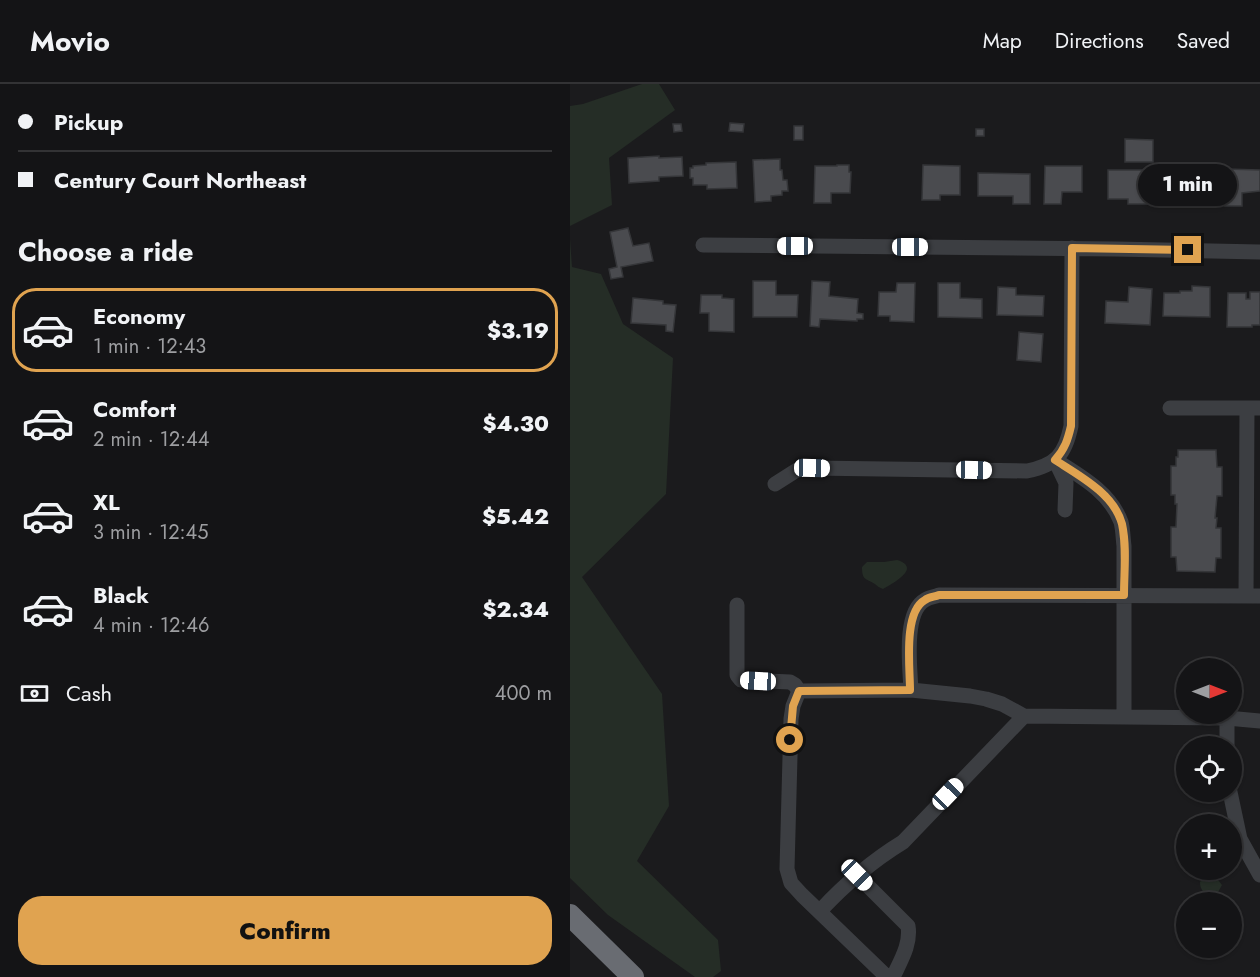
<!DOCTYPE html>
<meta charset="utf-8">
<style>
:root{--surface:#141416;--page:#1d1d1f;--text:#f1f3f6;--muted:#9d9ea1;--line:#333335;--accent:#e0a350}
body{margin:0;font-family:Jost,sans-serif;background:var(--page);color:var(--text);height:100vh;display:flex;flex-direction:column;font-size:22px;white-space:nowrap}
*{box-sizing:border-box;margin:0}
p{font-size:20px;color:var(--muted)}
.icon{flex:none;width:33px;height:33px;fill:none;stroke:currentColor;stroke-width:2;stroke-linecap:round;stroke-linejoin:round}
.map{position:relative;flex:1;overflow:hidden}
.sheet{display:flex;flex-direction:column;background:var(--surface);width:570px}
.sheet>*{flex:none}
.guide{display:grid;align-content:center;height:132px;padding:0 18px;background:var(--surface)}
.needle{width:39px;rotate:90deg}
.tools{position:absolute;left:606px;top:574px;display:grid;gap:12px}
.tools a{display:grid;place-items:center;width:66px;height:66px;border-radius:50%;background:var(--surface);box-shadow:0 2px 4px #0004,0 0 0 2px var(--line);font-size:30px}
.end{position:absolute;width:27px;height:27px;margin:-14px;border:8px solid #e0a350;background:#111;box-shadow:0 0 0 3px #111}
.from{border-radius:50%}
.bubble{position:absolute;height:42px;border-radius:21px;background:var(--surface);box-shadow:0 2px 4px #0004,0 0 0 2px var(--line);font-size:20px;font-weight:800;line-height:42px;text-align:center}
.car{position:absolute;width:18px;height:36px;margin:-18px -9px;border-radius:8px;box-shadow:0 0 4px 2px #0007;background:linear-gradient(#fff 24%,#345 0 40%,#fff 0 76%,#345 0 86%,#fff 0)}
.guide b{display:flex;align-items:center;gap:21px;height:57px;font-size:22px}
.guide b+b{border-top:2px solid var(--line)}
.guide i{width:15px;height:15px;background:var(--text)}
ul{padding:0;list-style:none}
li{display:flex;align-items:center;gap:18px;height:84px;margin:0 12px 9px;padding:0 6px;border:3px solid transparent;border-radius:24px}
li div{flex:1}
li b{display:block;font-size:22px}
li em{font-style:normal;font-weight:800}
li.on{border-color:var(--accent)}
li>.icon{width:54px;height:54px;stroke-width:1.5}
h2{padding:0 18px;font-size:27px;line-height:72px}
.pay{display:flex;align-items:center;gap:15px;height:66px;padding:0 18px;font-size:22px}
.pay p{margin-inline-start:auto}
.primary-button{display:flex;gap:12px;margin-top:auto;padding:12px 18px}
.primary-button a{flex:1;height:69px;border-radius:24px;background:var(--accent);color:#111;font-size:24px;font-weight:800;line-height:69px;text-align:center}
header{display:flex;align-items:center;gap:36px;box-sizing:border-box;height:84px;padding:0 30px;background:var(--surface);border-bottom:2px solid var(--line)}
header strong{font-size:28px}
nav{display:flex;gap:33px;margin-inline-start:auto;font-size:21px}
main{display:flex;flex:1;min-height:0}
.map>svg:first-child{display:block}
.green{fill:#252d26}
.building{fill:#4a4b4f;stroke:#353639;stroke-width:1.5}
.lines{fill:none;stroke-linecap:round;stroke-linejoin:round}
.minor{stroke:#3c3e42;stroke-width:15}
.highway{stroke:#696c72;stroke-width:22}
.route{stroke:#e0a350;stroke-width:8}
</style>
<header>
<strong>Movio</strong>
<nav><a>Map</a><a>Directions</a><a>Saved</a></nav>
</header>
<main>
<section class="sheet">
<div class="guide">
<b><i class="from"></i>Pickup</b>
<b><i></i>Century Court Northeast</b>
</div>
<h2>Choose a ride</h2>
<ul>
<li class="on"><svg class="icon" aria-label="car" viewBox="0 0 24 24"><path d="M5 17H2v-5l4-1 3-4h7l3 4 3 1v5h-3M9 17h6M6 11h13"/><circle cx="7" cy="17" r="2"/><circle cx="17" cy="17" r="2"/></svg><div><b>Economy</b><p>1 min · 12:43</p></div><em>$3.19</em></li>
<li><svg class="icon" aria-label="car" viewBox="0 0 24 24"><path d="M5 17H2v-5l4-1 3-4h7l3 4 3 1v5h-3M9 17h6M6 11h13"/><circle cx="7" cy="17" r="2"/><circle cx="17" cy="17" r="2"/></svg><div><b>Comfort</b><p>2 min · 12:44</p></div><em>$4.30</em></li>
<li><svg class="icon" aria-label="car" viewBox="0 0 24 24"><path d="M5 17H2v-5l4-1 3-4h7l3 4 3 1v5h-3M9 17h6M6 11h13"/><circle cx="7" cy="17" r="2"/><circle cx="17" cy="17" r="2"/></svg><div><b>XL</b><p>3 min · 12:45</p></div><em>$5.42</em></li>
<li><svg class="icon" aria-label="car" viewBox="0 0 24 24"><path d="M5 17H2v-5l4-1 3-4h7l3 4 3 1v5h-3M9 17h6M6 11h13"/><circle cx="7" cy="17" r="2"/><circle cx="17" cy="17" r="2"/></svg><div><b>Black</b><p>4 min · 12:46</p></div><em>$2.34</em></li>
</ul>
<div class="pay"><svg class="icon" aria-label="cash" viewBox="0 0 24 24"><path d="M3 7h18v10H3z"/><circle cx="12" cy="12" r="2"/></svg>Cash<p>400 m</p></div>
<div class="primary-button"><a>Confirm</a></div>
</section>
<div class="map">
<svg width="690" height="893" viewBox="0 0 690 893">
<rect width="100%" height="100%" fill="#1b1b1d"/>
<!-- green -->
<path class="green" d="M72,0H89L105,26L39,74L42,121L0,142V22L13,20Z
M0,155L2,183L31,190L53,240L103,274L96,410L12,493L92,610L99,722L67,777L148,856L151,887L143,893H125L38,831L0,794Z
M327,476C353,484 321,500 313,505C310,504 307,502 305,500C295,494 292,496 292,483L297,478H314Z
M636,791H644L652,801L647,810C637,810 630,809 630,798Z"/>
<!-- building -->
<path class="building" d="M160,39L174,40L173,48L159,47Z
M103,40H111L112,47L104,48Z
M224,42H233V56H224Z
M406,45H414V52H406Z
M555,55L583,56V78H555Z
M89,72V74L112,73L113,92L89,93V97L59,99L58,74Z
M210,75V86H212L213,96H217L218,107H212V111L201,112V117L185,118L183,76Z
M166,78L167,104L137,105V101H123V94H120V84H123V82L136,81V79Z
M267,81H279V88H281L280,109H261V119H244L245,82H267Z
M353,81L390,82V111H370V116H352Z
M475,82H512V108H492L491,120H474Z
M656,85L690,86V107L672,109V122H655Z
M538,86H577V120H558V115H538Z
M408,89L460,90V120H443V112H408Z
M597,89H642L641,113H627V116L614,115V119H596Z
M58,144L63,162L79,159L83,177L51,183L53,193L41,195L39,185L47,183L40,148Z
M183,197H206V211H228L227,233H183Z
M242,197L260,198L259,212L288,215L287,229L293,230V235H287V237L250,235L249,243L240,242Z
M327,199H345L344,238L320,237V232H308L309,208H326Z
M368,199H390V214L412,215V234L368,233Z
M622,202L640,203V233L593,232L594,209H610V207H622Z
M428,203L446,204V211L474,212L473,232L427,231Z
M559,203L582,205L580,241L535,239L536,217L558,218Z
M680,208H690V241H682V243H657L658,209H676V215H680Z
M131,211H152V214L164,215V248L139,247V229H130Z
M63,214L93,217V220L106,221L103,248L96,247V241L61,239Z
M449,248L473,250L471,278L447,276Z
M608,366H646L647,383H652V412H647L645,434H647L646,444H651V474H646L645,488L607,487L606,473H601V443H606L607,420H605V411H601V382H606V373H608Z"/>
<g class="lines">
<!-- minor -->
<path class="minor" d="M133,161L546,165L690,168
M600,324H690
M485,376C510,392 540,408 551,438C553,445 553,454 554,462V633
M485,376L496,399L495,426
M205,400L227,386L242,384L457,387C486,381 495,371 501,342L502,164
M676,512L677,324
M167,521V591L171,596L220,598L225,601L229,607
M341,606C340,584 333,528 355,516C359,513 364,513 369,511L690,512
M229,607L341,606L400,612L416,615L432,620L454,632L657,634L690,637
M229,607L223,622L221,635L217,785L221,799L232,811L317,893
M657,663V634
M660,708L670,755L690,791
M287,791L338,842C341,860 331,876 323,893
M250,827C275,800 302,777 333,758L454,632"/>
<!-- highway -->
<path class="highway" d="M0,831L63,893"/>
</g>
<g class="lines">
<!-- route -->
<path class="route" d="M220,656L223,622L229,607L340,606C340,584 333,528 355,516C359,513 364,513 369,511H554C554,488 557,463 552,440C544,410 510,392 485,376C495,365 498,355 501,342L502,164L618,166"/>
</g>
</svg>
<div class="tools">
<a><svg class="needle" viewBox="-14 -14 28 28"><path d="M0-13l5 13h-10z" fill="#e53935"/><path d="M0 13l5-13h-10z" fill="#9d9ea1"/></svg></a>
<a><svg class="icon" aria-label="locate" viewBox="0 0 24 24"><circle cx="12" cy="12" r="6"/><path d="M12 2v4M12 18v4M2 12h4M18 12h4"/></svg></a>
<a>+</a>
<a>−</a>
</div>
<i class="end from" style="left:220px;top:656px"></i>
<i class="end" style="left:618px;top:166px"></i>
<div class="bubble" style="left:568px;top:80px;width:99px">1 min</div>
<i class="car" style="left:225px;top:162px;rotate:270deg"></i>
<i class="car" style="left:340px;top:163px;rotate:90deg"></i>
<i class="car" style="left:242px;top:384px;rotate:91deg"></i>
<i class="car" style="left:404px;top:386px;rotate:91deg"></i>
<i class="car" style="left:188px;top:597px;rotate:273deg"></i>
<i class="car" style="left:378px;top:710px;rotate:44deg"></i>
<i class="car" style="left:287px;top:791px;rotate:135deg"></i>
</div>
</main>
